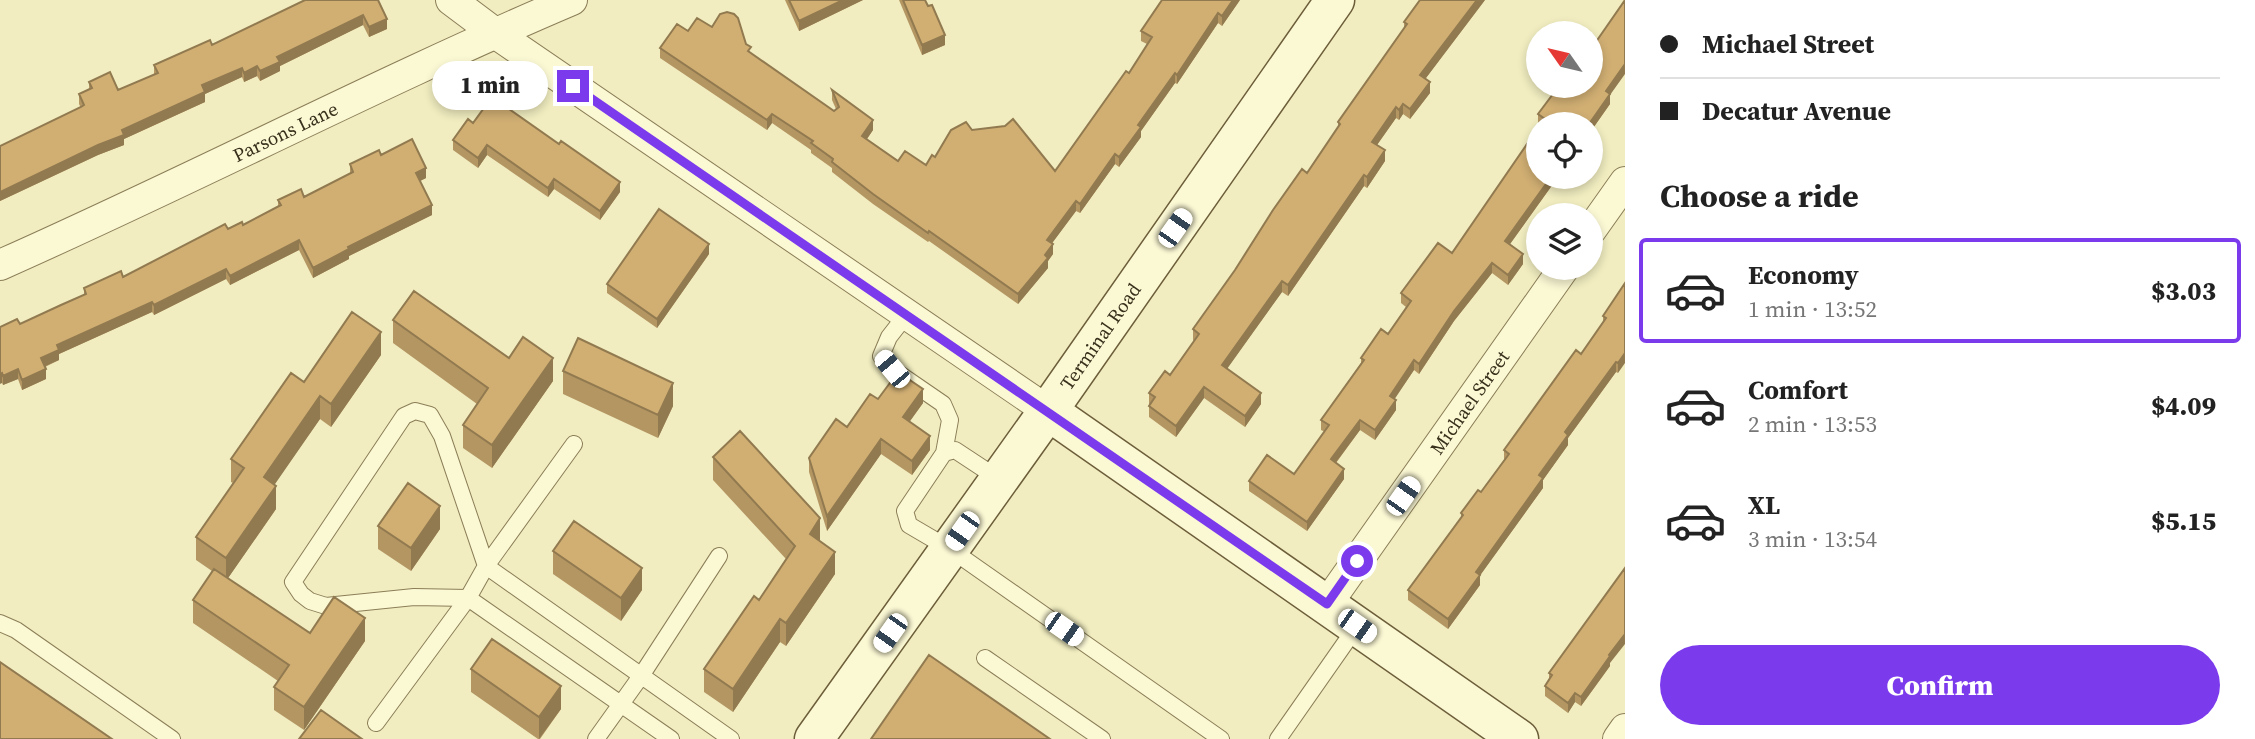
<!DOCTYPE html>
<meta charset="utf-8">
<style>
:root{--surface:#fff;--page:#f6f6f6;--text:#222;--muted:#767676;--line:#e0e0e0;--accent:#7c3aed}
body{margin:0;font-family:"Source Serif 4",serif;background:var(--page);color:var(--text);height:100vh;display:flex;flex-direction:column;font-size:26px;white-space:nowrap}
*{box-sizing:border-box;margin:0}
p{font-size:23px;color:var(--muted)}
.icon{flex:none;width:38px;height:38px;fill:none;stroke:currentColor;stroke-width:2;stroke-linecap:round;stroke-linejoin:round}
.map{position:relative;flex:1;overflow:hidden}
.side{display:flex;flex-direction:column;background:var(--surface);width:630px}
.side>*{flex:none}
.banner{display:grid;align-content:center;height:154px;padding:0 35px;background:var(--surface)}
.needle{width:46px;rotate:304deg}
.buttons{position:absolute;left:1526px;top:21px;display:grid;gap:14px}
.buttons a{display:grid;place-items:center;width:77px;height:77px;border-radius:50%;background:var(--surface);box-shadow:0 4px 10px #0003;font-size:35px}
.end{position:absolute;width:32px;height:32px;margin:-16px;border:9px solid #7c3aed;background:#fff;box-shadow:0 0 0 4px #fff}
.from{border-radius:50%}
.bubble{position:absolute;height:49px;border-radius:24px;background:var(--surface);box-shadow:0 4px 10px #0003;font-size:23px;font-weight:800;line-height:49px;text-align:center}
.car{position:absolute;width:21px;height:42px;margin:-21px -10px;border-radius:9px;box-shadow:0 0 5px 2px #0007;background:linear-gradient(#fff 24%,#345 0 40%,#fff 0 76%,#345 0 86%,#fff 0)}
.banner b{display:flex;align-items:center;gap:24px;height:66px;font-size:26px}
.banner b+b{border-top:2px solid var(--line)}
.banner i{width:18px;height:18px;background:var(--text)}
ul{padding:0;list-style:none}
li{display:flex;align-items:center;gap:21px;height:105px;margin:0 14px 10px;padding:0 21px;border:4px solid transparent;border-radius:7px}
li div{flex:1}
li b{display:block;font-size:26px}
li em{font-style:normal;font-weight:800}
li.active{border-color:var(--accent)}
li>.icon{width:63px;height:63px;stroke-width:1.5}
h2{padding:0 35px;font-size:32px;line-height:84px}
.action{display:flex;gap:14px;margin-top:auto;padding:14px 35px}
.action a{flex:1;height:80px;border-radius:42px;background:var(--accent);color:#fff;font-size:28px;font-weight:800;line-height:80px;text-align:center}
main{display:flex;flex:1;min-height:0}
.map>svg:first-child{display:block}
.lines{fill:none;stroke-linecap:round;stroke-linejoin:round}
.lane-casing{stroke:#8b7e57;stroke-width:18}
.street-casing{stroke:#8b7e57;stroke-width:32}
.secondary-casing{stroke:#6d5e3a;stroke-width:41}
.lane{stroke:#fbf8d4;stroke-width:16}
.street{stroke:#fbf8d4;stroke-width:30}
.secondary{stroke:#fbf8d4;stroke-width:38}
.wall{fill:#b49663}
.shaded-wall{fill:#927a50}
.building{fill:#d1af73;stroke:#927a50;stroke-width:2}
.route{stroke:#7c3aed;stroke-width:9}
.labels{text-anchor:middle;stroke-width:6;stroke-linejoin:round;paint-order:stroke}
.street-label{font-size:19px;fill:#39311c;stroke:#f8f5d0}
</style>
<main>
<div class="map">
<svg width="1625" height="739" viewBox="0 0 1625 739">
<rect width="100%" height="100%" fill="#f1edc0"/>
<g class="lines">
<!-- lane casing -->
<g class="lane-casing">
<path id="lane" d="M907,314L889,337L881,356L892,369L943,404L950,420L944,453
M999,479L955,450L944,453L905,511L909,525L950,549L1221,739
M0,623L16,630L172,739
M985,658L1102,739
M376,723L468,598L486,566L574,444
M596,739L641,676L719,556
M671,739L468,598L414,597L326,606L310,601L301,594L293,582L404,416L415,411L430,415L442,436L486,566L731,739
M1278,739L1357,626"/>
</g>
<!-- street casing -->
<g class="street-casing">
<g id="street">
<path d="M451,0L495,33L1048,411"/>
<path d="M1591,230L1625,182"/>
<path id="s1" d="M0,265C192,180 379,82 572,0"/>
<path id="s2" d="M1327,604L1564,268"/>
<path d="M1618,739L1625,729"/>
</g>
</g>
<!-- secondary casing -->
<g class="secondary-casing">
<g id="secondary">
<path d="M1048,411L1519,739"/>
<path id="s3" d="M814,739L1048,411L1335,0"/>
</g>
</g>
<!-- lane -->
<use href="#lane" class="lane"/>
<!-- street -->
<use href="#street" class="street"/>
<!-- secondary -->
<use href="#secondary" class="secondary"/>
</g>
<!-- wall -->
<path class="wall" d="M378,0L387,29L369,37L363,25L280,66V71L260,81L257,76L244,82L242,77L205,94V102L124,139V145L98,155L0,201V146L81,108L79,104V94L89,90V82L118,90L154,75V65L212,45Z
M785,0H863L799,31Z
M899,0H925L945,45L922,55Z
M1240,0L1222,26L1218,23L1177,84L1175,83L1141,131V137L1119,167L1115,164L1080,213L1076,211L1052,243L1053,254L1048,261V268L1018,304L929,241L928,242L873,204L832,172V168L811,153V150L772,123L767,130L660,58V48L688,31L712,27L746,44L751,54L834,111L836,109L832,100V90L873,130L867,139L898,161L926,165L972,130L1055,171L1129,73L1147,44L1141,41V31Z
M1485,0L1425,79L1430,93L1410,119L1403,114L1399,120L1396,118L1377,145L1385,161L1367,188L1364,186L1288,296L1282,292L1227,368L1261,404L1245,427L1204,398L1176,437L1149,417V406L1150,404H1149V393L1170,375L1194,341L1193,340V329L1307,173L1338,127V122L1404,28V22Z
M1610,95V104L1591,131V124H1538V114Z
M473,123L620,192L600,220L554,189L548,197L487,155L478,168L453,150V140Z
M381,155L426,178L420,181L432,215L349,256V259L313,278L299,250L230,285L226,279L154,315L152,312L59,354V360L45,367L46,379L22,390L18,379L3,385L2,383L0,327L20,324L84,295V288L123,277L228,229L243,225L278,207V200L304,197L350,174V164Z
M1538,177H1558L1510,244L1523,264L1508,285L1492,273L1454,321L1419,374L1414,370L1394,399L1396,410L1375,440L1360,430L1336,463L1344,479L1307,531L1249,491V481L1294,474L1325,432L1321,430V420L1361,363V358L1388,334L1406,307L1401,303V293L1452,253Z
M709,254L657,328L607,293V284Z
M1625,283L1618,373L1616,372L1568,438V445L1543,480V488L1480,575V585L1448,629L1408,600V590L1461,518V513L1481,492L1504,460V450L1581,354L1603,322V316Z
M393,320L509,358L553,381L492,468L463,448V425L477,404L393,343Z
M381,355L331,427L320,419L274,484L276,509L228,578L310,633L365,641L304,730L274,710V687L278,681L193,623V600L212,571L196,560V537L233,483L231,482V459L304,382Z
M563,371L673,406L658,438L563,394Z
M878,399L923,403L909,422L930,450L912,475L881,454L827,531L809,472V458L847,427Z
M713,457L820,541L835,574L786,646L780,642L733,712L704,692V669L759,600L786,559L713,480Z
M378,526L440,529L411,571L378,549Z
M553,551L642,590L621,621L553,574Z
M1610,663V666L1581,706L1575,702L1568,713L1545,696V686L1549,679V673Z
M471,669L561,709L540,739H538L471,692Z"/>
<!-- shaded-wall -->
<path class="shaded-wall" d="M843,0H863L799,31V21Z
M1233,0H1240L1222,26V16Z
M1477,0H1485L1420,86V75Z
M1218,13V23L1177,84V75Z
M363,15V25L280,66V71L260,81V71L277,57Z
M387,19V29L369,37V27Z
M945,35V45L922,55V45Z
M1625,64V74L1610,95V104L1591,131V124H1589L1606,91Z
M257,66V76L244,82V73Z
M242,68V77L205,94V102L124,139V145L98,155L0,201V192L202,85Z
M1175,73V83L1141,131V137L1119,167V157L1138,125Z
M1430,82V93L1410,119V109Z
M1403,104V114L1399,120V110Z
M1396,107V118L1372,152V142Z
M772,114V123L767,130V120Z
M873,120V130L862,146V136Z
M487,145V155L478,168V158Z
M1385,150V161L1367,188V177Z
M1115,154V164L1080,213V204Z
M426,168V178L416,183V173Z
M1364,175V186L1288,296V285Z
M1551,177H1558L1505,251V241Z
M554,179V189L548,197V188Z
M620,182V192L600,220V211Z
M1076,201V211L1047,250V240Z
M432,205V215L349,256V259L313,278V268L348,247Z
M299,240V250L230,285V276Z
M709,244V254L657,328V319Z
M1053,244V254L1048,261V268L1018,304V294Z
M1523,254V264L1508,285V275Z
M1492,263V273L1454,321L1419,374V364L1454,311Z
M226,269V279L154,315V305Z
M1282,281V292L1222,376V365Z
M152,302V312L59,354V360L41,368V358L57,345Z
M381,332V355L331,427V404Z
M1625,353V363L1618,373V363Z
M553,358V381L492,468V445Z
M1414,360V370L1390,406V396Z
M1616,362V372L1568,438V445L1543,480V488L1479,577L1480,575V585L1448,629V619L1476,572L1565,432Z
M18,369V379L3,385V376Z
M46,369V379L22,390V380Z
M2,373V383L0,384V374Z
M673,383V406L658,438V415Z
M1204,387V398L1176,437V426Z
M923,389V403L903,431V417Z
M1261,393V404L1245,427V416Z
M320,396V419L264,500V477Z
M1396,400V410L1375,440V430Z
M1360,420V430L1331,469V459Z
M930,436V450L912,475V461Z
M881,439V454L827,531V516Z
M1344,469V479L1307,531V522Z
M276,486V509L226,581V558Z
M440,506V529L411,571V548Z
M820,518V541L810,534Z
M835,552V574L786,646V623Z
M642,568V590L621,621V598Z
M365,618V641L304,730V707Z
M780,619V642L733,712V689Z
M1625,634V644L1610,663V666L1581,706V697L1609,655Z
M561,686V709L539,739V717Z
M1575,693V702L1568,713V703Z"/>
<!-- building -->
<path class="building" d="M305,0H378L387,19L369,27L363,15L277,57L280,62L260,71L257,66L244,73L242,68L202,85L205,92L122,130L124,135L98,145L0,192V146L81,107L84,105L79,94L92,88L89,82L110,72L118,90L158,73L154,65L210,40L212,45Z
M789,0H843L799,21Z
M903,0H925L928,6L932,5L945,35L922,45Z
M1162,0H1233L1222,16L1218,13L1177,75L1175,73L1138,125L1141,127L1119,157L1115,154L1080,204L1076,201L1047,240L1053,244L1045,255L1048,258L1018,294L929,231L928,233L873,194L832,162L833,159L811,143L813,141L772,114L767,120L660,48L677,24L688,31L697,18L712,27L720,14L727,12L734,14L738,18L746,44L751,47L748,51L834,111L839,107L832,90L873,120L862,136L898,161L905,151L926,165L932,155L935,157L951,130L966,122L972,130L1005,126L1013,119L1055,171L1126,71L1129,73L1152,37L1141,31Z
M1420,0H1477L1420,75L1430,82L1410,109L1403,104L1399,110L1396,107L1372,142L1385,150L1367,177L1364,175L1288,285L1282,281L1222,365L1261,393L1245,416L1204,387L1176,426L1149,406L1155,397L1149,393L1165,371L1170,375L1199,334L1193,329L1235,270L1273,210L1302,169L1307,173L1340,124L1338,122L1407,24L1404,22Z
M1625,0V64L1606,91L1610,94L1589,124H1541L1545,119L1538,114L1559,86H1591V49Z
M492,97L559,144L561,141L620,182L600,211L554,179L548,188L487,145L478,158L453,140L468,119L473,123Z
M1538,128V177H1551L1505,241L1523,254L1508,275L1492,263L1454,311L1419,364L1414,360L1390,396L1396,400L1375,430L1360,420L1331,459L1344,469L1307,522L1249,481L1267,455L1294,474L1329,425L1321,420L1364,360L1361,358L1381,329L1388,334L1411,301L1401,293L1438,243L1452,253Z
M412,139L426,168L416,173L432,205L348,247L349,249L313,268L299,240L230,276L226,269L154,305L152,302L57,345L59,350L41,358L46,369L22,380L18,369L3,376L2,373L0,374V327L17,319L20,324L61,305L86,294L84,288L121,271L123,277L225,224L228,229L242,222L243,225L281,205L278,200L301,189L304,197L353,172L350,164L379,150L381,155Z
M659,209L709,244L657,319L607,284Z
M1625,283V353L1618,363L1616,362L1565,432L1568,435L1539,475L1543,478L1476,572L1480,575L1448,619L1408,590L1463,515L1461,513L1478,490L1481,492L1509,454L1504,450L1576,350L1581,354L1606,318L1603,316Z
M414,291L509,358L523,337L553,358L492,445L463,425L488,388L393,320Z
M352,312L381,332L331,404L320,396L264,477L276,486L226,558L196,537L244,468L231,459L291,373L304,382Z
M578,338L673,383L658,415L563,371Z
M898,372L923,389L903,417L930,436L912,461L881,439L827,516L809,458L836,419L847,427L870,394L878,399Z
M740,431L820,518L810,534L835,552L786,623L780,619L733,689L704,669L754,596L759,600L795,546L713,457Z
M408,483L440,506L411,548L378,526Z
M574,521L642,568L621,598L553,551Z
M1625,568V634L1609,655L1610,656L1581,697L1575,693L1568,703L1545,686L1552,675L1549,673Z
M214,569L310,633L334,597L365,618L304,707L274,687L289,665L193,600Z
M492,639L561,686L539,717L471,669Z
M929,655L1050,739H871Z
M0,662L112,739H0Z
M321,710L362,739H299Z"/>
<g class="lines">
<!-- route -->
<path class="route" d="M573,86L1327,604L1357,561"/>
</g>
<g class="labels">
<!-- street labels -->
<g class="street-label">
<text dy="7" stroke="none"><textPath href="#s1" startOffset="315">Parsons Lane</textPath></text>
<text dy="7" stroke="none"><textPath href="#s3" startOffset="494">Terminal Road</textPath></text>
<text dy="7" stroke="none"><textPath href="#s2" startOffset="247">Michael Street</textPath></text>
</g>
</g>
</svg>
<div class="buttons">
<a><svg class="needle" viewBox="-14 -14 28 28"><path d="M0-13l5 13h-10z" fill="#e53935"/><path d="M0 13l5-13h-10z" fill="#767676"/></svg></a>
<a><svg class="icon" aria-label="locate" viewBox="0 0 24 24"><circle cx="12" cy="12" r="6"/><path d="M12 2v4M12 18v4M2 12h4M18 12h4"/></svg></a>
<a><svg class="icon" aria-label="layers" viewBox="0 0 24 24"><path d="M12 4l9 5-9 5-9-5zM3 14l9 5 9-5"/></svg></a>
</div>
<i class="end from" style="left:1357px;top:561px"></i>
<i class="end" style="left:573px;top:86px"></i>
<div class="bubble" style="left:432px;top:61px;width:116px">1 min</div>
<i class="car" style="left:1175px;top:228px;rotate:35deg"></i>
<i class="car" style="left:892px;top:369px;rotate:320deg"></i>
<i class="car" style="left:1403px;top:496px;rotate:35deg"></i>
<i class="car" style="left:962px;top:531px;rotate:215deg"></i>
<i class="car" style="left:1357px;top:626px;rotate:125deg"></i>
<i class="car" style="left:1064px;top:629px;rotate:125deg"></i>
<i class="car" style="left:890px;top:633px;rotate:215deg"></i>
</div>
<section class="side">
<div class="banner">
<b><i class="from"></i>Michael Street</b>
<b><i></i>Decatur Avenue</b>
</div>
<h2>Choose a ride</h2>
<ul>
<li class="active"><svg class="icon" aria-label="car" viewBox="0 0 24 24"><path d="M5 17H2v-5l4-1 3-4h7l3 4 3 1v5h-3M9 17h6M6 11h13"/><circle cx="7" cy="17" r="2"/><circle cx="17" cy="17" r="2"/></svg><div><b>Economy</b><p>1 min · 13:52</p></div><em>$3.03</em></li>
<li><svg class="icon" aria-label="car" viewBox="0 0 24 24"><path d="M5 17H2v-5l4-1 3-4h7l3 4 3 1v5h-3M9 17h6M6 11h13"/><circle cx="7" cy="17" r="2"/><circle cx="17" cy="17" r="2"/></svg><div><b>Comfort</b><p>2 min · 13:53</p></div><em>$4.09</em></li>
<li><svg class="icon" aria-label="car" viewBox="0 0 24 24"><path d="M5 17H2v-5l4-1 3-4h7l3 4 3 1v5h-3M9 17h6M6 11h13"/><circle cx="7" cy="17" r="2"/><circle cx="17" cy="17" r="2"/></svg><div><b>XL</b><p>3 min · 13:54</p></div><em>$5.15</em></li>
</ul>
<div class="action"><a>Confirm</a></div>
</section>
</main>
